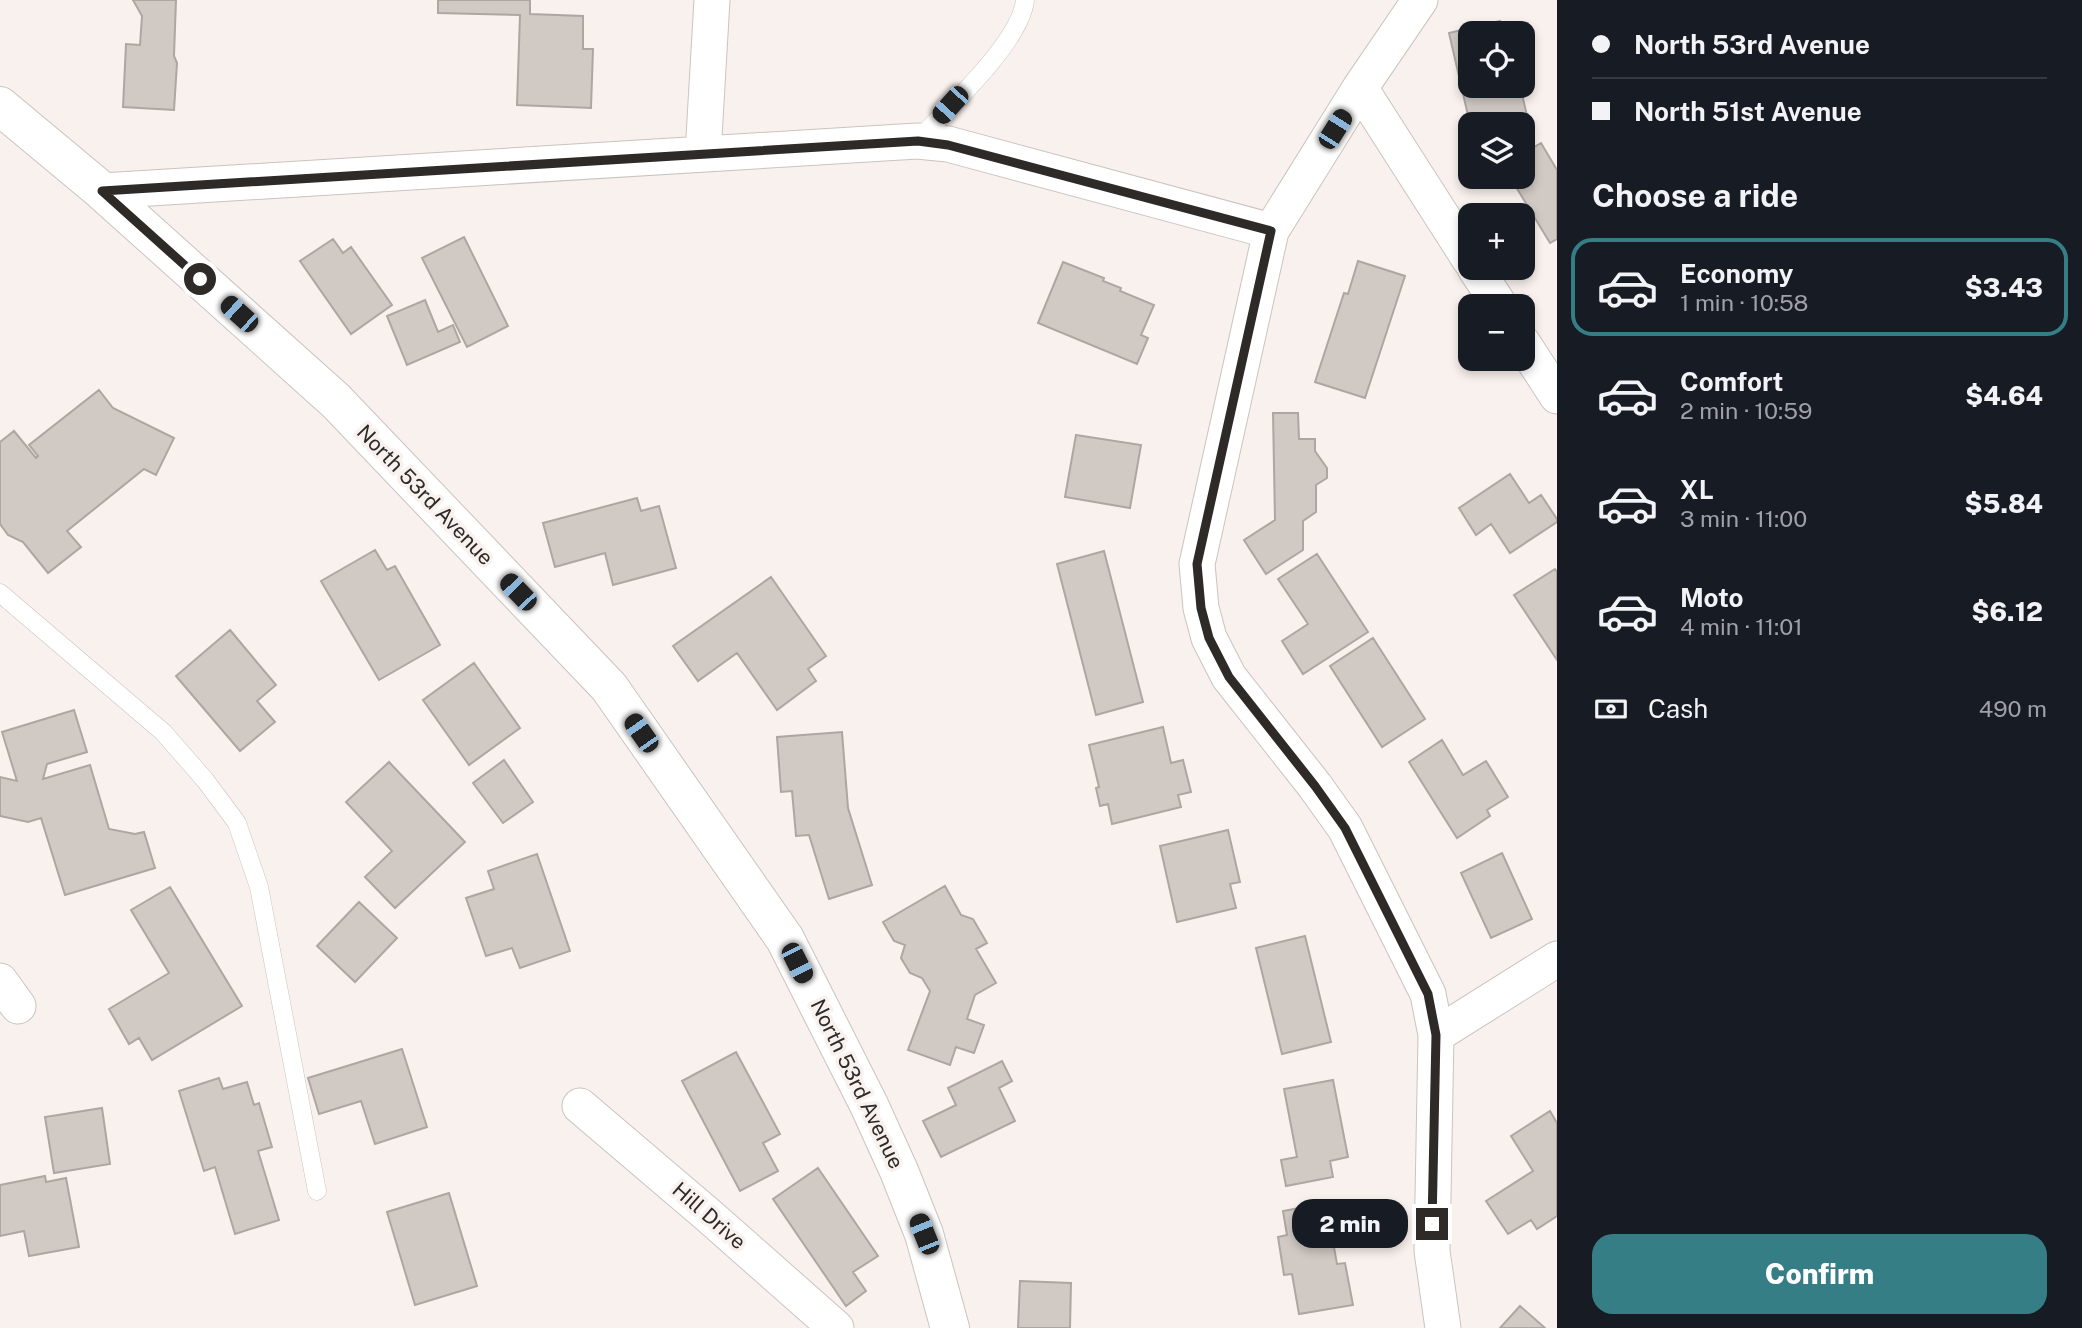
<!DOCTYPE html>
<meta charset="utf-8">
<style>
:root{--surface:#171b24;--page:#20242c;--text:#f1f3f6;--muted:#9ea1a6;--line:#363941;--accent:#367e85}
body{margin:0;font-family:"Public Sans",sans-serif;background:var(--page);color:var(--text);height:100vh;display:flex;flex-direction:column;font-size:26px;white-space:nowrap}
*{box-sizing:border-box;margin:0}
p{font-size:23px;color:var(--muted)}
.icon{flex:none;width:38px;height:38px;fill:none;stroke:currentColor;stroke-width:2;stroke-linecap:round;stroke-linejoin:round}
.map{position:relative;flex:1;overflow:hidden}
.details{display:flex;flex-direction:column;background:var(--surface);width:525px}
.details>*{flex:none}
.hud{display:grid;align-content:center;height:154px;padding:0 35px;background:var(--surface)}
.fabs{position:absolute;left:1458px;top:21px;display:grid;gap:14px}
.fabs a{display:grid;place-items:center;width:77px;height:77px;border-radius:14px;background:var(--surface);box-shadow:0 4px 10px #0003;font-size:35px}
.end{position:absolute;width:32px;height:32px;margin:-16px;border:9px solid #2d2a28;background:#fff;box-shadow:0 0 0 4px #fff}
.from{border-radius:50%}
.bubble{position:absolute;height:49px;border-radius:21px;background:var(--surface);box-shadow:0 4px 10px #0003;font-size:23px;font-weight:800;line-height:49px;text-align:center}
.car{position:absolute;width:21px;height:42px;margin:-21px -10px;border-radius:9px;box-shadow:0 0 5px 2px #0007;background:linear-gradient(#222 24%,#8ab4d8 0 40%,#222 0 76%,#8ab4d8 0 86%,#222 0)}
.hud b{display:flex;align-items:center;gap:24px;height:66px;font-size:26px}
.hud b+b{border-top:2px solid var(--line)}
.hud i{width:18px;height:18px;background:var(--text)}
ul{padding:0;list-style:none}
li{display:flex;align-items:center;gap:21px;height:98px;margin:0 14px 10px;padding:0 21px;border:4px solid transparent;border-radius:21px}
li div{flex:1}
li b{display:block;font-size:26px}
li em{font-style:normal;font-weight:800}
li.selected{border-color:var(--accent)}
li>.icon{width:63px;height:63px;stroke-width:1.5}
h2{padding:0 35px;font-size:32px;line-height:84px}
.pay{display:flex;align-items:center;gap:18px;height:77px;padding:0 35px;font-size:26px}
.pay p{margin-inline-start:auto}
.button{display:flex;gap:14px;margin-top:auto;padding:14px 35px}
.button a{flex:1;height:80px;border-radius:21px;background:var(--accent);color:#fff;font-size:28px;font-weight:800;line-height:80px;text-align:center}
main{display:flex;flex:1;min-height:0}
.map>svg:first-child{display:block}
.building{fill:#d0c9c4;stroke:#aea6a2;stroke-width:2}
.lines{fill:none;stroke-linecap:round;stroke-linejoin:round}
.service-casing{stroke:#cbc3bf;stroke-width:19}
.minor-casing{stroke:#cbc3bf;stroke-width:37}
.tertiary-casing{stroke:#cbc3bf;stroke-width:40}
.service{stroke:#fff;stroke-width:18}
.minor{stroke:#fff;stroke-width:35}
.tertiary{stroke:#fff;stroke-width:38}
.route{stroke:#2d2a28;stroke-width:9}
.labels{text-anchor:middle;stroke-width:7;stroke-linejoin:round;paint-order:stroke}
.street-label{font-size:21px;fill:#2d2a28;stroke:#f9f1ed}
</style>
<main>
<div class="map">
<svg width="1557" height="1328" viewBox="0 0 1557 1328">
<rect width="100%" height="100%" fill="#f9f1ed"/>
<!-- building -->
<path class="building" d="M133,0H176L174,56L177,63L174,110L123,107L126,44L140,45L142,16Z
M438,0H530V14L583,16V49H593L591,108L517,105L520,15L438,13Z
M1500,21L1503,33H1470V86H1520L1529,124H1470L1449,33Z
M1541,143L1557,170V239L1550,243L1510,177H1522V154Z
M464,237L508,326L467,347L422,258Z
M333,239L343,253L351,247L392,305L351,334L300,261Z
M1358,261L1405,276L1365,398L1315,382L1344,293L1348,294Z
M1063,262L1104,278L1103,281L1121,288L1120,291L1154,305L1141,335L1148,338L1137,364L1038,323Z
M425,300L438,332L453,325L460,342L407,365L387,316Z
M99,390L113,408L174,438L156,475L144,469L67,531L81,547L48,573L23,542L8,535L0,524V442L14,431L36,458L38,456L29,445Z
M1273,413H1298L1299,439H1315V451L1327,468V478L1316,485V512L1303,521V550L1266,574L1244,540L1275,520Z
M1076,435L1141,445L1130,508L1065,497Z
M1510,474L1529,503L1541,495L1557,519V522L1510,553L1491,524L1476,535L1459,508Z
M637,498L641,511L659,506L676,568L613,585L605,553L555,567L543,523Z
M375,550L387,570L395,566L440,645L379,680L321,581Z
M1104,551L1143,702L1096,715L1057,564Z
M1317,554L1368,632L1303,674L1282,641L1308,624L1278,579Z
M1555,569L1557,572V660L1514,595Z
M771,577L826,656L808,669L816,681L777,710L737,653L698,681L673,646Z
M230,630L276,685L257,701L275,722L240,751L176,676Z
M1373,638L1425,719L1382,747L1330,666Z
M474,663L520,728L469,765L423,700Z
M74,710L87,752L47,764L43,779L90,765L109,829L135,834L144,832L155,868L65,895L41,818L28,822L0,816V777L17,781L2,732Z
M1163,727L1171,763L1183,760L1191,792L1178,795L1181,807L1112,824L1108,804L1100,806L1096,788L1099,787L1089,745Z
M842,732L848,808L872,885L829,899L809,835L796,836L792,791L781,792L777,737Z
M1442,740L1463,775L1486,761L1508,797L1487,810L1490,816L1457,838L1409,762Z
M504,760L533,802L503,823L473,783Z
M389,762L465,842L395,908L365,877L392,851L346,802Z
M1228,830L1240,882L1230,884L1236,908L1177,922L1160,846Z
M1502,853L1532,919L1491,938L1461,873Z
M537,854L570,951L520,968L512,948L486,956L466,898L494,889L488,871Z
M945,886L961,915L973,919L987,943L976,949L996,983L975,995L967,1019L984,1025L974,1053L956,1047L950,1065L908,1050L930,991L922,978L910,973L901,958L905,945L894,941L883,922Z
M170,887L242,1006L152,1060L139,1038L129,1044L109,1009L169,973L131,910Z
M359,902L397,938L355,982L317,946Z
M1305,936L1331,1042L1282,1054L1256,948Z
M402,1049L427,1127L375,1144L361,1101L319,1114L308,1078Z
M736,1052L780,1134L763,1143L778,1171L740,1191L682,1081Z
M1002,1061L1012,1081L999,1088L1015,1121L941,1157L923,1121L956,1105L948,1088Z
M219,1078L223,1089L247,1082L254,1105L259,1103L272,1147L258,1151L279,1220L235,1234L215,1167L204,1171L179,1091Z
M1333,1080L1348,1157L1330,1161L1333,1177L1286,1186L1281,1160L1297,1157L1284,1089Z
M102,1108L110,1164L54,1173L45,1117Z
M1550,1111L1557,1123V1216L1537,1229L1531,1220L1508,1234L1486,1201L1533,1171L1511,1136Z
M818,1168L878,1256L853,1272L866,1291L846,1306L773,1199Z
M45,1176L46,1182L66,1178L79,1247L29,1256L24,1231L0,1236V1185Z
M449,1193L477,1286L415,1305L387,1212Z
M1326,1203L1337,1264L1345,1263L1353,1305L1299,1314L1292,1274L1284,1275L1278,1237L1287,1235L1283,1211Z
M1020,1281L1071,1283L1070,1328H1018Z
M1520,1306L1545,1328H1500Z"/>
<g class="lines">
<!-- service casing -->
<g class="service-casing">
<path id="service" d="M917,141C947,109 1021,42 1025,0
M0,593L163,732L205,780L237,823L259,887L317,1191"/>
</g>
<!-- minor casing -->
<g class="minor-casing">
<path id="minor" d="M1420,0L1360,88L1271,231L1197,564L1201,608L1209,638L1229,677L1315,786L1345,828L1428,994L1436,1035L1432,1251L1443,1328
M1360,88L1470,260
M703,154L712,0
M102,191L917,141L948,144L1271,231
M1475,268L1500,306
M1522,342L1557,396
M0,981L18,1006
M1436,1035L1557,959
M580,1106L708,1215L836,1328"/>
</g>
<!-- tertiary casing -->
<g class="tertiary-casing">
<path id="tertiary" d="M0,106L102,191L336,401L609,687L785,939L869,1105L899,1171L924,1234L950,1328"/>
</g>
<!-- service -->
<use href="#service" class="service"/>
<!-- minor -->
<use href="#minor" class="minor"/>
<!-- tertiary -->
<use href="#tertiary" class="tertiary"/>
</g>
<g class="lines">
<!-- route -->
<path class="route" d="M200,279L102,191L918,141L948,145L1271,231L1197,564L1201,608L1209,638L1229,677L1315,786L1345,828L1428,994L1436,1035L1432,1224"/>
</g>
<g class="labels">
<!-- street labels -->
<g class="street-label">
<text transform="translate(425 495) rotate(46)" y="7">North 53rd Avenue</text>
<text transform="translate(857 1084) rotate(64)" y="7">North 53rd Avenue</text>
<text transform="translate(709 1216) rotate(41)" y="7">Hill Drive</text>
</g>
</g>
</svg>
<div class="fabs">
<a><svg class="icon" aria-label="locate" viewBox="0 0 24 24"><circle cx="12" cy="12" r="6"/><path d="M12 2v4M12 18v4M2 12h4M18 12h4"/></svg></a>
<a><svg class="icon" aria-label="layers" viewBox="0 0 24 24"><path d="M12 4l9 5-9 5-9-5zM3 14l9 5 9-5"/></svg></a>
<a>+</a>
<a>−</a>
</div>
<i class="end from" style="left:200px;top:279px"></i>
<i class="end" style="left:1432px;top:1224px"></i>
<div class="bubble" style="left:1292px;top:1199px;width:116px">2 min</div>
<i class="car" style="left:950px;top:105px;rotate:222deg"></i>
<i class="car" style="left:1335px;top:129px;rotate:32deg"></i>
<i class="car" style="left:239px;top:314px;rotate:312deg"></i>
<i class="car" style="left:518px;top:592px;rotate:316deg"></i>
<i class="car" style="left:641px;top:733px;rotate:325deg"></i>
<i class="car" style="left:797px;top:963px;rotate:153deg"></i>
<i class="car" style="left:924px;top:1234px;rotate:338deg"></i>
</div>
<section class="details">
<div class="hud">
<b><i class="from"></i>North 53rd Avenue</b>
<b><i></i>North 51st Avenue</b>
</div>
<h2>Choose a ride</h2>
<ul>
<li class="selected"><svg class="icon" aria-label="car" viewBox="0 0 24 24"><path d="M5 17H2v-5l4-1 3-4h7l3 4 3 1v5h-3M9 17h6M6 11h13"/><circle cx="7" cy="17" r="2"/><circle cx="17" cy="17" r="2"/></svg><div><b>Economy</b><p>1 min · 10:58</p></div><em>$3.43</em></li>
<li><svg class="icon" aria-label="car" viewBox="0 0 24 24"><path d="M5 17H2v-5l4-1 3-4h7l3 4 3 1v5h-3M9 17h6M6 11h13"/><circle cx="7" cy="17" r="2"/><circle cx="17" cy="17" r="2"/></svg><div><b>Comfort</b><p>2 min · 10:59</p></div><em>$4.64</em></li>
<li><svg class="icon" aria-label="car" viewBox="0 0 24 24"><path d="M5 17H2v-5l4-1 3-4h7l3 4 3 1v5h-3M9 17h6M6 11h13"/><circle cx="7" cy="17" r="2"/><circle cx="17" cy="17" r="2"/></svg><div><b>XL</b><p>3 min · 11:00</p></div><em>$5.84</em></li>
<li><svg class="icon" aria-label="car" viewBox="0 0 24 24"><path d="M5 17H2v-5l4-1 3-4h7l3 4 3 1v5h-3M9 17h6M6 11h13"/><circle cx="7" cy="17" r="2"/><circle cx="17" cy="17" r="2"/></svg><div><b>Moto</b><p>4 min · 11:01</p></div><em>$6.12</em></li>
</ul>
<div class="pay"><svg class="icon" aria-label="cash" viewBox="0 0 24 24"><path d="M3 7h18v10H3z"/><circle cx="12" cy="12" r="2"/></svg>Cash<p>490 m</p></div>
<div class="button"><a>Confirm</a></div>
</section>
</main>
